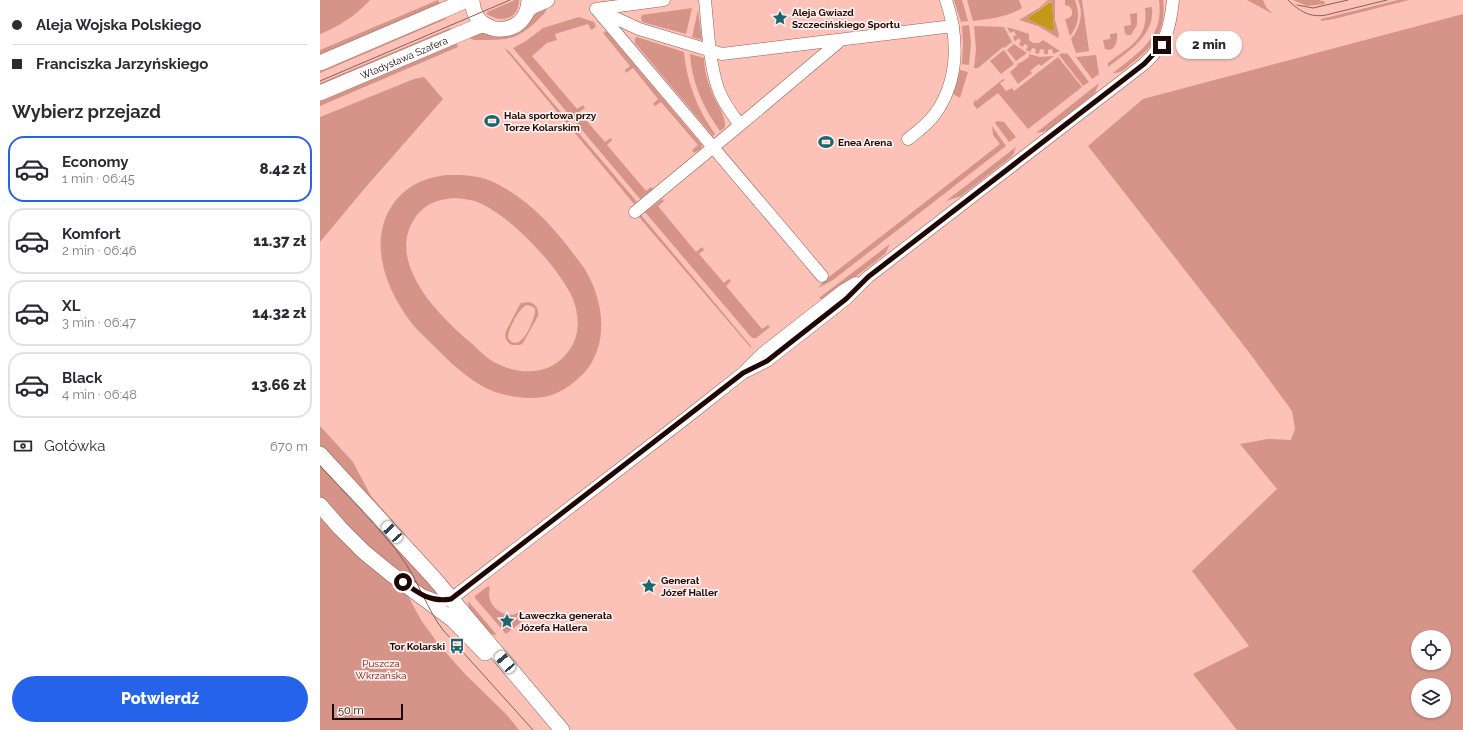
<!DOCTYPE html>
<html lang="pl">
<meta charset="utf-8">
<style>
:root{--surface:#fff;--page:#f7f7f7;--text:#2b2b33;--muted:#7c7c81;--line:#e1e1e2;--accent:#2563eb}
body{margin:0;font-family:Raleway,sans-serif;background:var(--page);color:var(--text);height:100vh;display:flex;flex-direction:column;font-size:15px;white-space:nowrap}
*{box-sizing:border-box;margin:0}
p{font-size:13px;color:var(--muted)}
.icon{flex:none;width:22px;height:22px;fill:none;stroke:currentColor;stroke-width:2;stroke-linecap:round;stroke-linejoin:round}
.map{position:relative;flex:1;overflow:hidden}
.panel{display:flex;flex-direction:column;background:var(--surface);width:320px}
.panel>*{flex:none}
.top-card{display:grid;align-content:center;height:88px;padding:0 12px;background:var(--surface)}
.tools{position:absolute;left:1091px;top:630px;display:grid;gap:8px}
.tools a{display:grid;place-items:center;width:40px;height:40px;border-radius:50%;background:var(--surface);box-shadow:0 1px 3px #0004;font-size:20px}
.scale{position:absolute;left:12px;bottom:10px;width:71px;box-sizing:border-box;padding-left:4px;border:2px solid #1e0704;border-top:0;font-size:11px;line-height:14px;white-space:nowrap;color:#1e0704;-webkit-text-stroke:3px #ffefed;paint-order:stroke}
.end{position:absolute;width:18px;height:18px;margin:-9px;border:5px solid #1e0704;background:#fff;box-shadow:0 0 0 2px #fff}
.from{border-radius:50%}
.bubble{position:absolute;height:28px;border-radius:14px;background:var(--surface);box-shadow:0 1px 3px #0004;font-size:13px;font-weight:800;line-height:28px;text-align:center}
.car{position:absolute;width:12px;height:24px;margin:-12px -6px;border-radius:5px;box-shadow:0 0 3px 1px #0007;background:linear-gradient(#fff 24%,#345 0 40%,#fff 0 76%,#345 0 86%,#fff 0)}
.top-card b{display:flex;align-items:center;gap:14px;height:38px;font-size:15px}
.top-card b+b{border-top:1px solid var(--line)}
.top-card i{width:10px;height:10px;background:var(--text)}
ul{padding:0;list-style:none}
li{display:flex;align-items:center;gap:12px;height:66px;margin:0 8px 6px;padding:0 4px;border:2px solid var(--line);border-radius:16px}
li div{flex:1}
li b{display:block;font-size:15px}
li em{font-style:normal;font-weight:800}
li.active{border-color:var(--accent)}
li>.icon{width:36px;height:36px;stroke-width:1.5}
h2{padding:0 12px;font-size:18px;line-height:48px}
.pay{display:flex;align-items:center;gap:10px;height:44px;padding:0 12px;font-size:15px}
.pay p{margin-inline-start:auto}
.button{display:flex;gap:8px;margin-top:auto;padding:8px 12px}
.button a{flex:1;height:46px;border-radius:24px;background:var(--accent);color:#fff;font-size:16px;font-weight:800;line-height:46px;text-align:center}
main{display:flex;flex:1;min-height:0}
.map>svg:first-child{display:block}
.green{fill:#d69387;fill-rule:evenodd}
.water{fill:#bf9918}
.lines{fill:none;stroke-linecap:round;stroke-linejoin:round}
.minor-casing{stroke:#9b5c52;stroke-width:13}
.major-casing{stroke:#9b5c52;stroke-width:16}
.minor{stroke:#fff;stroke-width:12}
.major{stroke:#fff;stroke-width:15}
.tram{stroke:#865f58;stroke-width:1}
.route{stroke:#1e0704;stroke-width:5}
.labels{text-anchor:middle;stroke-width:3.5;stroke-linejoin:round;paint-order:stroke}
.poi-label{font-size:10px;font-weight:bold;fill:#1e0704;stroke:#ffefed;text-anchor:start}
.street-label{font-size:10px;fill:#1e0704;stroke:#ffefed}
.park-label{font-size:10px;fill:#76140b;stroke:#ffefed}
</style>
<main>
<section class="panel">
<div class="top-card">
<b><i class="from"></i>Aleja Wojska Polskiego</b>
<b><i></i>Franciszka Jarzyńskiego</b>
</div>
<h2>Wybierz przejazd</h2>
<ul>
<li class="active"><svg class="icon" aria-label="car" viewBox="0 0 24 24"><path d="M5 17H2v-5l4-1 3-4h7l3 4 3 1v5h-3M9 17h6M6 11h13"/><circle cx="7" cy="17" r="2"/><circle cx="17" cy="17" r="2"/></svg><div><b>Economy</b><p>1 min · 06:45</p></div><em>8.42 zł</em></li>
<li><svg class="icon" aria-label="car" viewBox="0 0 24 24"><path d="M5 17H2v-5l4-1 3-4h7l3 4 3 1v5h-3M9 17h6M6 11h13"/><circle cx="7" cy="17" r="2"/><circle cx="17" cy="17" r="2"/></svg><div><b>Komfort</b><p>2 min · 06:46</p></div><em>11.37 zł</em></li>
<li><svg class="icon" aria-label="car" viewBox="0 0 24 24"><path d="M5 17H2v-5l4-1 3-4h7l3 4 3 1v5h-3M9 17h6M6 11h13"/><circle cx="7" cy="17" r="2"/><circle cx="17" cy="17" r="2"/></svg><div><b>XL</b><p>3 min · 06:47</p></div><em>14.32 zł</em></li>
<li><svg class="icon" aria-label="car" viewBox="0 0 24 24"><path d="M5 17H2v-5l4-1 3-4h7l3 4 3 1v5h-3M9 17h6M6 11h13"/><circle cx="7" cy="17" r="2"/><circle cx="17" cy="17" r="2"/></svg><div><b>Black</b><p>4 min · 06:48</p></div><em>13.66 zł</em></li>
</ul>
<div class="pay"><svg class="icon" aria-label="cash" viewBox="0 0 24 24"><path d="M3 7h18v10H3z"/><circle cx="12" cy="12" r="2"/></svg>Gotówka<p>670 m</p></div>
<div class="button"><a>Potwierdź</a></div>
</section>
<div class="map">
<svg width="1143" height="730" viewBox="0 0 1143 730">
<rect width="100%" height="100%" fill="#fcc2b8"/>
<!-- green -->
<path class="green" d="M0,0H50C35,16 20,26 0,34Z
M118,0L121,6L0,57V50Z
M195,0H199C199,19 181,24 167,14V12Z
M634,0H642L648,21L641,22Z
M647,0H699L702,8C687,17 670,19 653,21Z
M728,0H735V20L739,35L738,38L718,26L699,20L719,8ZM730,1L732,3L734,29L733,31L707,19Z
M745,0H755C760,13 759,25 750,36L745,19L749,18L752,15V10L749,6L745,5Z
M758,0H762L769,51L756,53L751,39C760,28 764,13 758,0Z
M839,0H843C846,30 835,46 812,63C806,68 802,73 793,73C819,52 844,38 839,0Z
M927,0H943L946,7L953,14Z
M973,0H1000L1001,1H1004L1005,4L987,6Z
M1078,0H1089L1014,19L1001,21V19Z
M227,6C227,13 221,16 217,21C194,42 186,40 155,40L151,39L149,36L159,33L180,37L195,34L205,27L217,12Z
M832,7C835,36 808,51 788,67V63C810,46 829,38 825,8Z
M372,8L366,34L322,22L321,18L322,15Z
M378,10L382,40L372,37Z
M817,13V25L811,35H807L805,33L804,26L811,25L810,14Z
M1143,14V730H917L873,674L929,646L872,571L957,489L920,444L948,439L971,440L975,429L972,411L928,351L768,146L823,99ZM1098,637H1124V663H1098ZM1098,685H1124V711H1098Z
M125,15L126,19L0,73V68Z
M259,17L274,22L276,27L271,30L268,24L235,34L237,40L227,43L212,56L257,109L263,105L265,108L259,112L285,142L291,138L292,140L287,145L326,191L331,187L333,189L320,199L193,48L206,41L223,28Z
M649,25L651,43L649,65L642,64L643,45L642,26Z
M654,26L684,27L692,42L684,48L683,47L658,68H654L656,49Z
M687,27L709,34V40L713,43H719L723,40L740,51L733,54L732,49L728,50V54H724V50L720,49L719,54L715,53L716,49L712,48L710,52L706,50L708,46L705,44L702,47L699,44L701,41L699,38L695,41L693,37L696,35L694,31L690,33Z
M130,28L131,31L0,87V83Z
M286,31L382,145L381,149L374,153L372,150L378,145L341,102L335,106L333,104L338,99L313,68L306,73L305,70L310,66L283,33Z
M797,33C798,41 795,53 785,49L783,40L790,39V34Z
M317,37L364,52C367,83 377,109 395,134L393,136L315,43V38Z
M135,41L138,47L0,106V98Z
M694,44L707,53L696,61L687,50Z
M184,48L189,51L317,202L314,204Z
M684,50L694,64L681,74L670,61Z
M742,53L744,54L747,53L769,82L763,86L739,55Z
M370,54L384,58C384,71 388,83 393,95C398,106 405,114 405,127L400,131C383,107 372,83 370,54Z
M709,54L720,57L734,56L721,66L719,64L710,71L712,73L698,84L690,72L698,65L697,64L699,63H700L709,57Z
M776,55L779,74L772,79L756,57Z
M738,57L762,87L708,129L678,93L657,109L653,104L655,100L656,101L683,79L685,80L680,83L686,91L692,88L694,91Z
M640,70L648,72L640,98L633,94Z
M104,77L123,99L45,188L0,242V117L94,79Z
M779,83L775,93L728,130L723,132L716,133Z
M677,121L684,122L696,137L689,142L675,123Z
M672,126L686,146L513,280L498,288L505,280L680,144L673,135Z
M696,147L693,155L690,158L641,196L626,201Z
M127,175C142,175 157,175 171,181C206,197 233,226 255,256C259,261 264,267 267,273C284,303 289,345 264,373C253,384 240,394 224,397C211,399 195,398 182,394C158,388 136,368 118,350C110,342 101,334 94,326C66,291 45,239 76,200C89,184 108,177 127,175ZM136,198C144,199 155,200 162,204C193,219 239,267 253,299C260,317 260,338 247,353C238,364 228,370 213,371C201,372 190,370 178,364C168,360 159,350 150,342C119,316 65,262 95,218C105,203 119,199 136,198Z
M342,199L344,201L338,206L376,252L382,247L384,250L379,254L404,283L409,279L411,281L406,286L442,329L448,325L450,327L436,338H432L325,212Z
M321,215L431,346V348L319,217Z
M570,244L565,254L508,298L503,300L499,298Z
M209,302C216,304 219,309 218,316L203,343L200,345H192C186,342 184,337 186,331L199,306L201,303ZM207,305C210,306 213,306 215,309C217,314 201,357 188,338C188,330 199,307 207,305Z
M0,426L33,462L51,496L74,522L72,526L0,447Z
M0,462L119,592L118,599L82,576L26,528L0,498Z
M0,518L36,552L88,596L101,620L119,645L145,674L187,715L199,730H0Z
M168,586L170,588C164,604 185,622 199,612L205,619L186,634L155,598V596Z
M148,601L177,635L170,634L149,609Z"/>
<!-- water -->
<path class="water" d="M730,2L732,3L734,29L733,31L707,19Z"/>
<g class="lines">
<!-- minor casing -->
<g class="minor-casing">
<path id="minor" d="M276,9L319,29L402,54L633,26
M276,9L344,0
M277,10L502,276
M420,125L521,40
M588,139C597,132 608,124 615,114C639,81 639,38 626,0
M315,212L420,125C412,114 404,104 399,91C389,65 388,28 385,0
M423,373L447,361L526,299L548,277L824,64C846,44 850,29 853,0
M105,596L118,601L131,599L366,418L423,373L442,354L521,292L536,283"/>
</g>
<!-- major casing -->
<g class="major-casing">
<g id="major">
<path d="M152,0C153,39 208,39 209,0"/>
<path d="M207,11L213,6L227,0"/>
<path d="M0,63L147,0"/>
<path id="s1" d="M0,93L156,27L161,25L168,26"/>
<path d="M0,454L113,577L242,730"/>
<path d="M0,505L20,528L44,552L71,574L133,620L165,653"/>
</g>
</g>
<!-- minor -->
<use href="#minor" class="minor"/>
<!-- major -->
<use href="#major" class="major"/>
<!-- tram -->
<path class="tram" d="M968,0C979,11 990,18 1006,15L1067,0
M977,5L993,8L1028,0
M0,81L190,0
M0,466C28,496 60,526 84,561C99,583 107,609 123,630L213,730"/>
</g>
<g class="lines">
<!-- route -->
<path class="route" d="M83,582C98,593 111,603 131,599L423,373L447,361L526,299L548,277L824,64L842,45"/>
</g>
<!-- icons -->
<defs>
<g id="sight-bare" transform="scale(1.2)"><path d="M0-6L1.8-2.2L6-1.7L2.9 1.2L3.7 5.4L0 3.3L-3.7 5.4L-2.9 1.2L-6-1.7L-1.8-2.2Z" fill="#1c6672" stroke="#ffefed" stroke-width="2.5" paint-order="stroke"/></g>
<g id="stadium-bare" transform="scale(1.2)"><path d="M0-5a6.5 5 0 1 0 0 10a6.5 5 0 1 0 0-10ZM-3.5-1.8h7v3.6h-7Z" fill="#1c6672" stroke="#ffefed" stroke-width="2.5" paint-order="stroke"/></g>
<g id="bus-bare" transform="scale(1.2)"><path d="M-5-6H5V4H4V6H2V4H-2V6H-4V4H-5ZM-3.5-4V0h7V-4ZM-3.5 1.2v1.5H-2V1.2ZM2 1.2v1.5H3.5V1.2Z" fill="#1c6672" stroke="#ffefed" stroke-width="2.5" paint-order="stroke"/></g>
</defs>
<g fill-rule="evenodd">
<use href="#sight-bare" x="460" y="18"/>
<use href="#stadium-bare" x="172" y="121"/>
<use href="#stadium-bare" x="506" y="142"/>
<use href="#sight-bare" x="329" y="586"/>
<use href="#sight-bare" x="187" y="621"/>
<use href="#bus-bare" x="137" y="646"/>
</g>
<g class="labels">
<!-- poi labels -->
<g class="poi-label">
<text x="472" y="16">Aleja Gwiazd<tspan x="472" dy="12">Szczecińskiego Sportu</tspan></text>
<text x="184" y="119">Hala sportowa przy<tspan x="184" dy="12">Torze Kolarskim</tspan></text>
<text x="518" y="146">Enea Arena</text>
<text x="341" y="584">Generał<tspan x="341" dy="12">Józef Haller</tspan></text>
<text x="199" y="619">Ławeczka generała<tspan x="199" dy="12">Józefa Hallera</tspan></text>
<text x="125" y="650" text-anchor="end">Tor Kolarski</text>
</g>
<!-- street labels -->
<g class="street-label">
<text dy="4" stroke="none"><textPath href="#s1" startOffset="91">Władysława Szafera</textPath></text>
</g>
<!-- park labels -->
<g class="park-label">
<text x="61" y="667">Puszcza<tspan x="61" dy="12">Wkrzańska</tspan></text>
</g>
</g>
</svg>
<div class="tools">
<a><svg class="icon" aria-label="locate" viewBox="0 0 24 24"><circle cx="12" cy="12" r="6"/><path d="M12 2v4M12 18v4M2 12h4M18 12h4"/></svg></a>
<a><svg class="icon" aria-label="layers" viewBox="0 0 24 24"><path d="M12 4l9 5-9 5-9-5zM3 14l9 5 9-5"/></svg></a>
</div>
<div class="scale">50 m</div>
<i class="end from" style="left:83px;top:582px"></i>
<i class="end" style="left:842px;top:45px"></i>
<div class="bubble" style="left:856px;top:31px;width:66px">2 min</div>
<i class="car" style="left:72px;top:532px;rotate:317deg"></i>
<i class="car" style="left:185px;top:662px;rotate:320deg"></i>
</div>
</main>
